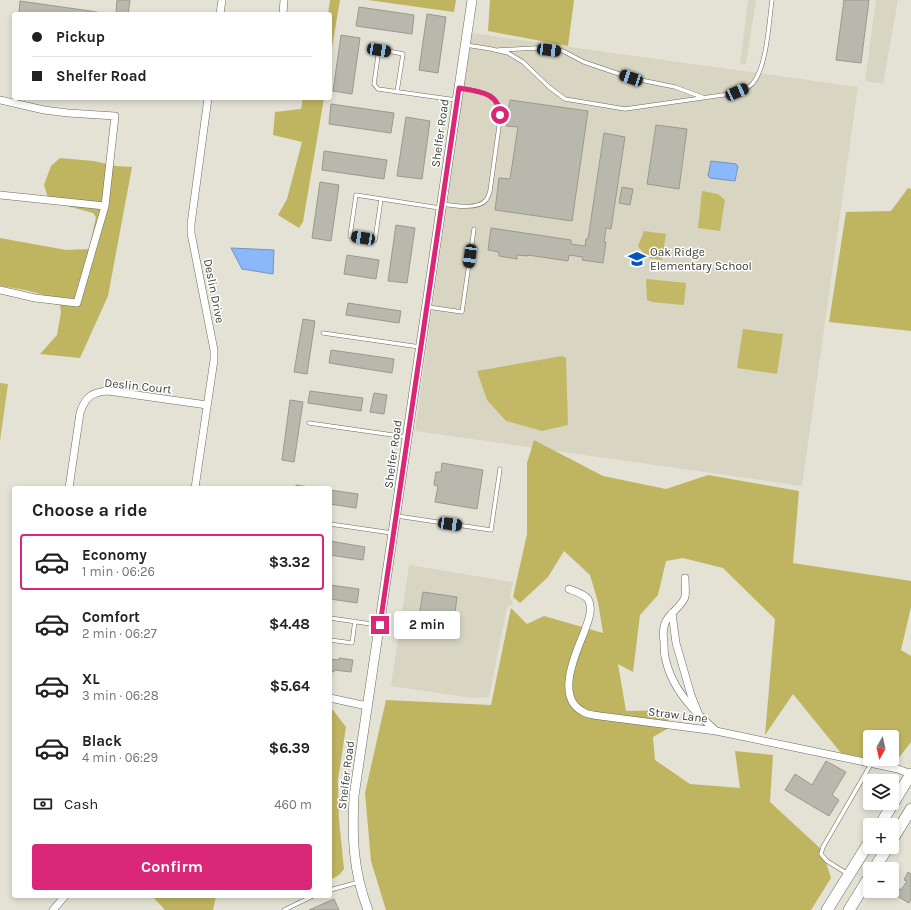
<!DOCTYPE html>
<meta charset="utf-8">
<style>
:root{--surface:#fff;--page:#f6f6f6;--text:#222;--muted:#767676;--line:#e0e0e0;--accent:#db2777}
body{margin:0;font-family:Karla,sans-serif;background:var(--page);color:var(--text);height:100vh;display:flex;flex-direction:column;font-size:15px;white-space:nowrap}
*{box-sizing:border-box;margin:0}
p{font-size:13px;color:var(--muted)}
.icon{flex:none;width:22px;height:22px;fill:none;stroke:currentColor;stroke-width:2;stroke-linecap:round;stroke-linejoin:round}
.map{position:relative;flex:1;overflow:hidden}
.panel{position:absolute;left:12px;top:486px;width:320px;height:412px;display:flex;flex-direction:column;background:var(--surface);border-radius:4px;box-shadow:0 2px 6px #0003}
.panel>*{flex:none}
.top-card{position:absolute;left:12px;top:12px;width:320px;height:88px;border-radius:4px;box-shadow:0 2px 6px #0003;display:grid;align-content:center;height:88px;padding:0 20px;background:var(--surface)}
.needle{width:26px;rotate:188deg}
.tools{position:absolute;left:863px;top:730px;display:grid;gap:8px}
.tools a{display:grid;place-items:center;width:36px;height:36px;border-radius:4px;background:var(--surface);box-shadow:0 2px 6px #0003;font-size:20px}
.end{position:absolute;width:18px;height:18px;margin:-9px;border:5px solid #db2777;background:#fff;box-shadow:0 0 0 2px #fff}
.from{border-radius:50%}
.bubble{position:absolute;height:28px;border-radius:4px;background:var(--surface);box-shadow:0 2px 6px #0003;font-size:13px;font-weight:700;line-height:28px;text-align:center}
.car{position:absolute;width:12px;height:24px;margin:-12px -6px;border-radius:5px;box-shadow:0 0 3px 1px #0007;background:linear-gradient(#222 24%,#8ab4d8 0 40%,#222 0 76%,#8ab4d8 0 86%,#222 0)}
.top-card b{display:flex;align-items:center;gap:14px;height:38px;font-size:15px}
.top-card b+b{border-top:1px solid var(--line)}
.top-card i{width:10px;height:10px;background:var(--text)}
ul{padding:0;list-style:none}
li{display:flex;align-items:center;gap:12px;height:56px;margin:0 8px 6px;padding:0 12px;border:2px solid transparent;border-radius:4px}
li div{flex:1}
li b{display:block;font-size:15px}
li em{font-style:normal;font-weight:700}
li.on{border-color:var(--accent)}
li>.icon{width:36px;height:36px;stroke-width:1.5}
h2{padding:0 20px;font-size:18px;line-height:48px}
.pay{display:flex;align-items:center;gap:10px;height:44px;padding:0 20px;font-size:15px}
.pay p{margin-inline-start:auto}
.action{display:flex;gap:8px;margin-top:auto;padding:8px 20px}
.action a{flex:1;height:46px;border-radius:4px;background:var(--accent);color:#fff;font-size:16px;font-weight:700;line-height:46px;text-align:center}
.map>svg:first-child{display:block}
.built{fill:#d8d6c3}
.green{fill:#c2b865}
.forest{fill:#bfb561;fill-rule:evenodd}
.water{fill:#8bb8fa;stroke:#7393c0}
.building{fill:#b9b8ac;stroke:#9a998d}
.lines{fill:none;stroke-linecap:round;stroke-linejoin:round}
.service-casing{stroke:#6a6a5f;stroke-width:4.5}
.minor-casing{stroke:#6a6a5f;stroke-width:8}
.tertiary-casing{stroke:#6a6a5f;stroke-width:10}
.primary-casing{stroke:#6a6a5f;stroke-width:12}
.service{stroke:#fff;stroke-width:3.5}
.minor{stroke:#fff;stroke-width:7}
.tertiary{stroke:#fff;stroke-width:9}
.primary{stroke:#fff;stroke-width:11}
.route{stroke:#db2777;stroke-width:5}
.labels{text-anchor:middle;stroke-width:3;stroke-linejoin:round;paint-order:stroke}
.street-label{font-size:12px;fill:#3c3c37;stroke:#fff}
.poi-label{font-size:12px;fill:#3c3c37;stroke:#fff;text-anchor:start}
</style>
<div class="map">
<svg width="911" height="910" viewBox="0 0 911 910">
<rect width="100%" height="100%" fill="#e3e2d5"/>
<!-- built -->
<path class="built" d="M748,0H756L746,64H740Z
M876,0H898L883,84L865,81Z
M471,33L858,87L802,486L415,431Z
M409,565L513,582L510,596L513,604L507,607L489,697L472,698L391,686Z"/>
<!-- green -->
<path class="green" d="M702,191L718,194L725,200L720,231L698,228Z
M644,231L666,234L662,260L644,257L645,255L638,246Z
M647,279L686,283L684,304L683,305L652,302L647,300L646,281Z
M743,329L783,334L777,374L737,368Z
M562,356L566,358L568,425L542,431L506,421L487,400L477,371Z
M0,383L8,384L0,441Z"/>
<!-- forest -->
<path class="forest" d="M330,0H340L330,59V14H328Z
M368,0H456L454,12Z
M490,0H574L568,46L488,31Z
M303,98H324L303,222L299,228L278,215L287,199L302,142L273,135L275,112L301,109Z
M60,158L94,161L116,166L132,167L108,296L80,358L40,354L57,335L61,312L59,299L25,290L0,286V238L66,250L89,249L96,217L93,213L49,201L44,185L51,166Z
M908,188L911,189V331L829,322L846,212L891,211Z
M534,440L603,476L666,489L708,475L799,491L793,563L911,581V607L901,650L911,656V742L894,764L841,753L793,694L765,735L775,619L723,568L683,558L666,561L658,595L640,615L633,672L618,664L626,711L670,710L667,729L653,737L655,760L690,784L740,788L735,751L773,755L770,802L822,850L831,878L811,910H386L371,861L365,793L386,700L491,705L511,608L527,624L544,616L603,633L598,602L590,575L564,551L548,577L520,603L513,597L527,534V463ZM870,737H892V759H870Z
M330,710H333L346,727L338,780L339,820L344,869L339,875L330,880Z
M152,896H216L213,910H165Z"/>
<!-- water -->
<path class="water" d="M711,161L736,164L738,166L735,181L710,178L708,176Z
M231,248L274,250L273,274L242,269Z"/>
<!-- building -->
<path class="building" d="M117,0H130L128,14H116Z
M844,0H869L861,63L836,60Z
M20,1L97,12L96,14H27L19,13Z
M359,7L414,15L412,34L356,26Z
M427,14L446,17L438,73L419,70Z
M341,35L360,38L352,94L333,91Z
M510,100L588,111L572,221L495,210L499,178L510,179L518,127L506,126Z
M331,104L394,113L391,133L329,124Z
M406,117L430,121L422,179L397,176Z
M656,125L687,129L679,189L647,184Z
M604,133L625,137L611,229L606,228L604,242H606L603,263L582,260L583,257L569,255L568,261L528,255V256L517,255V259L499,256V252L488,250L491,228L571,240V244L585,246L586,239H588Z
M324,151L387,160L384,179L322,170Z
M320,182L339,185L331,241L312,238Z
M622,187L633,189L630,205L619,203Z
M396,225L415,228L407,283L388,281Z
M347,255L379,260L376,279L344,274Z
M348,303L401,311L399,323L346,315Z
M303,319L315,321L307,374L294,372Z
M331,350L394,359L392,373L329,363Z
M310,391L363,398L361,411L308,403Z
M374,393L387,395L384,414L370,412Z
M290,400L303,402L294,462L282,460Z
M442,463L483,470L477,509L435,502L438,486L434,485L436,472H441Z
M296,485L316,488H296Z
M330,490L358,494L356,508L330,504Z
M330,541L365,547L363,560L330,555Z
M330,585L359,589L357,603L330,599Z
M423,592L457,597L453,628L418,623Z
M339,658L353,660L351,672L334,670V672L330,671V659L339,660Z
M826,761L846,772L832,795L839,800L829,816L785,790L795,774L812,785Z
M908,872L911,874V899L909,903L895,895L898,888L901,890L907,881L904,880Z
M334,899L339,910H309Z"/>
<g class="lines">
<!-- service casing -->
<g class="service-casing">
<path id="service" d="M466,45L491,49L508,53L523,62L549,87L565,99L625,109L737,93C743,90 749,88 753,83C767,67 769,21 772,0
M498,50L536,48L563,51L584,62L631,78L675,87L702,97
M397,92L403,54L379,49L374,84L378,89L456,100
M381,199L375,240L350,236L356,195L440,208
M443,204C454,206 478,210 486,200C488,198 489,194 490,191L500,119C500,92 482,92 460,88
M428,307L462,312L474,229
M323,333L420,347
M309,423L407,437
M397,516L491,530L500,469
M330,524L392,533
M330,618L378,625
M330,640L352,643L355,621
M848,874L827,861L821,854L823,847L871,764
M330,890L359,882
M284,910L313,896"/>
</g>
<!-- minor casing -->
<g class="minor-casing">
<path id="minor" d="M220,14L222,0
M283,14L284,0
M0,100L44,110L68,113L115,116L105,206L77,303L35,298L0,290
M0,195L105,206
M69,488L80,413C85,397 92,392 108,391L207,405
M195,488L214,360V350L191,233V224L208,98
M685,578C685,584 686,591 685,597C682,606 671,612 666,621C663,627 663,636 664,642C664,648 664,655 666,661C671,682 684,700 699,715
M569,589C574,591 584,594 588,599C594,610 587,624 583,635C575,655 556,697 582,711C587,715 594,715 600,716L716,731L836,756L898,769L911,774
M672,613L676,643L691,695L699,715L716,731
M330,698L367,706
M53,910L65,896"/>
</g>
<!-- tertiary casing -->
<g class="tertiary-casing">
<path id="tertiary" d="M368,910C353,871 352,837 354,796L472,0"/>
</g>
<!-- primary casing -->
<g class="primary-casing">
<path id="primary" d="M880,825L911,774
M892,840L911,809
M874,869L888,847
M827,910L870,841
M849,910L870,876"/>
</g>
<!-- service -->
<use href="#service" class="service"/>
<!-- minor -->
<use href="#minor" class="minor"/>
<!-- tertiary -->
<use href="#tertiary" class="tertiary"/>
<!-- primary -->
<use href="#primary" class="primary"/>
</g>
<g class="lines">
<!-- route -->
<path class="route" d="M380,625L459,88C476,91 500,92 500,115"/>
</g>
<!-- icons -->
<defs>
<g id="school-bare" transform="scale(1.38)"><path d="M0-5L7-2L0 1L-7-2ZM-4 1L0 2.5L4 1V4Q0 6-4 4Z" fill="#0055be" stroke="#fff" stroke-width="2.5" paint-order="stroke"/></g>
</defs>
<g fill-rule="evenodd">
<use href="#school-bare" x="637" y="259"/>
</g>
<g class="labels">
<!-- street labels -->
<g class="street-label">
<text transform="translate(440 133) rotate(-82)" y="4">Shelfer Road</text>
<text transform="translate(214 291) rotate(79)" y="4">Deslin Drive</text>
<text transform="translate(138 386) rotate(6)" y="4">Deslin Court</text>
<text transform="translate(393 454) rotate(-82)" y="4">Shelfer Road</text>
<text transform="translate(678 715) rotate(7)" y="4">Straw Lane</text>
<text transform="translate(346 775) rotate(-83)" y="4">Shelfer Road</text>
</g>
<!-- poi labels -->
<g class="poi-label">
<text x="650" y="256">Oak Ridge<tspan x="650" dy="14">Elementary School</tspan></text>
</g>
</g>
</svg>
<div class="tools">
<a><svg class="needle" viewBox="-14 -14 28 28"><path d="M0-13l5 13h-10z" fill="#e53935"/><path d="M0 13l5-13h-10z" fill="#767676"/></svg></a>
<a><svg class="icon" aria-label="layers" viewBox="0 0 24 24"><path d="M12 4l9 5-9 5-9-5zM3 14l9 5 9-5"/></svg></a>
<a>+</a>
<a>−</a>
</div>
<i class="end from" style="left:500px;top:115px"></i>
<i class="end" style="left:380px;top:625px"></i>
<div class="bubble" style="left:394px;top:611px;width:66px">2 min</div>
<i class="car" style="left:379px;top:50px;rotate:99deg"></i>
<i class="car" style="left:549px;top:50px;rotate:97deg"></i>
<i class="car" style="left:631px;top:78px;rotate:289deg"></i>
<i class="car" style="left:737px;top:92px;rotate:66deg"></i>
<i class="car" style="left:363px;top:238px;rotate:279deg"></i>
<i class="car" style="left:470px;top:256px;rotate:188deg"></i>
<i class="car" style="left:450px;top:524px;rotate:98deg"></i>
<div class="top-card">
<b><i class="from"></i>Pickup</b>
<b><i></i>Shelfer Road</b>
</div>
<section class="panel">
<h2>Choose a ride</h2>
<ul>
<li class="on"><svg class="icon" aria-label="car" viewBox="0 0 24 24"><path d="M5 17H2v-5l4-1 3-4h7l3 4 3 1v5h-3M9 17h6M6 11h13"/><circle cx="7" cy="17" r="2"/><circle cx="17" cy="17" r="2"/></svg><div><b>Economy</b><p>1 min · 06:26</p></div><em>$3.32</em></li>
<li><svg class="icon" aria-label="car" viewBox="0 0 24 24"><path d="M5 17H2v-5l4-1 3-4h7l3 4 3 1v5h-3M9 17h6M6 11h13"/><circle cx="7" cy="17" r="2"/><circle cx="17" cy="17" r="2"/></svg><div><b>Comfort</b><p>2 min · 06:27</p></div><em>$4.48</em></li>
<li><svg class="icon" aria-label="car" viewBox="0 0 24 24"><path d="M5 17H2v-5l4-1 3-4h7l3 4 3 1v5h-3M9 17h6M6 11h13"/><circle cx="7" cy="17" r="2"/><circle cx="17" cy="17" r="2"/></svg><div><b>XL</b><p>3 min · 06:28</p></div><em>$5.64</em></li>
<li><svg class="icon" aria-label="car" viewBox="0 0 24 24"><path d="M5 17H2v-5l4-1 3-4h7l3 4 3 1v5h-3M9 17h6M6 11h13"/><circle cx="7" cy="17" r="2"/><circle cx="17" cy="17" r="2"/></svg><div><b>Black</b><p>4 min · 06:29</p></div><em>$6.39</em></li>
</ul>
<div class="pay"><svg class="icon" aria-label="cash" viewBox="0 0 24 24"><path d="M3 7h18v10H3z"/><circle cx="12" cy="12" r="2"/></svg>Cash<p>460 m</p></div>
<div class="action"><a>Confirm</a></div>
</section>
</div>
